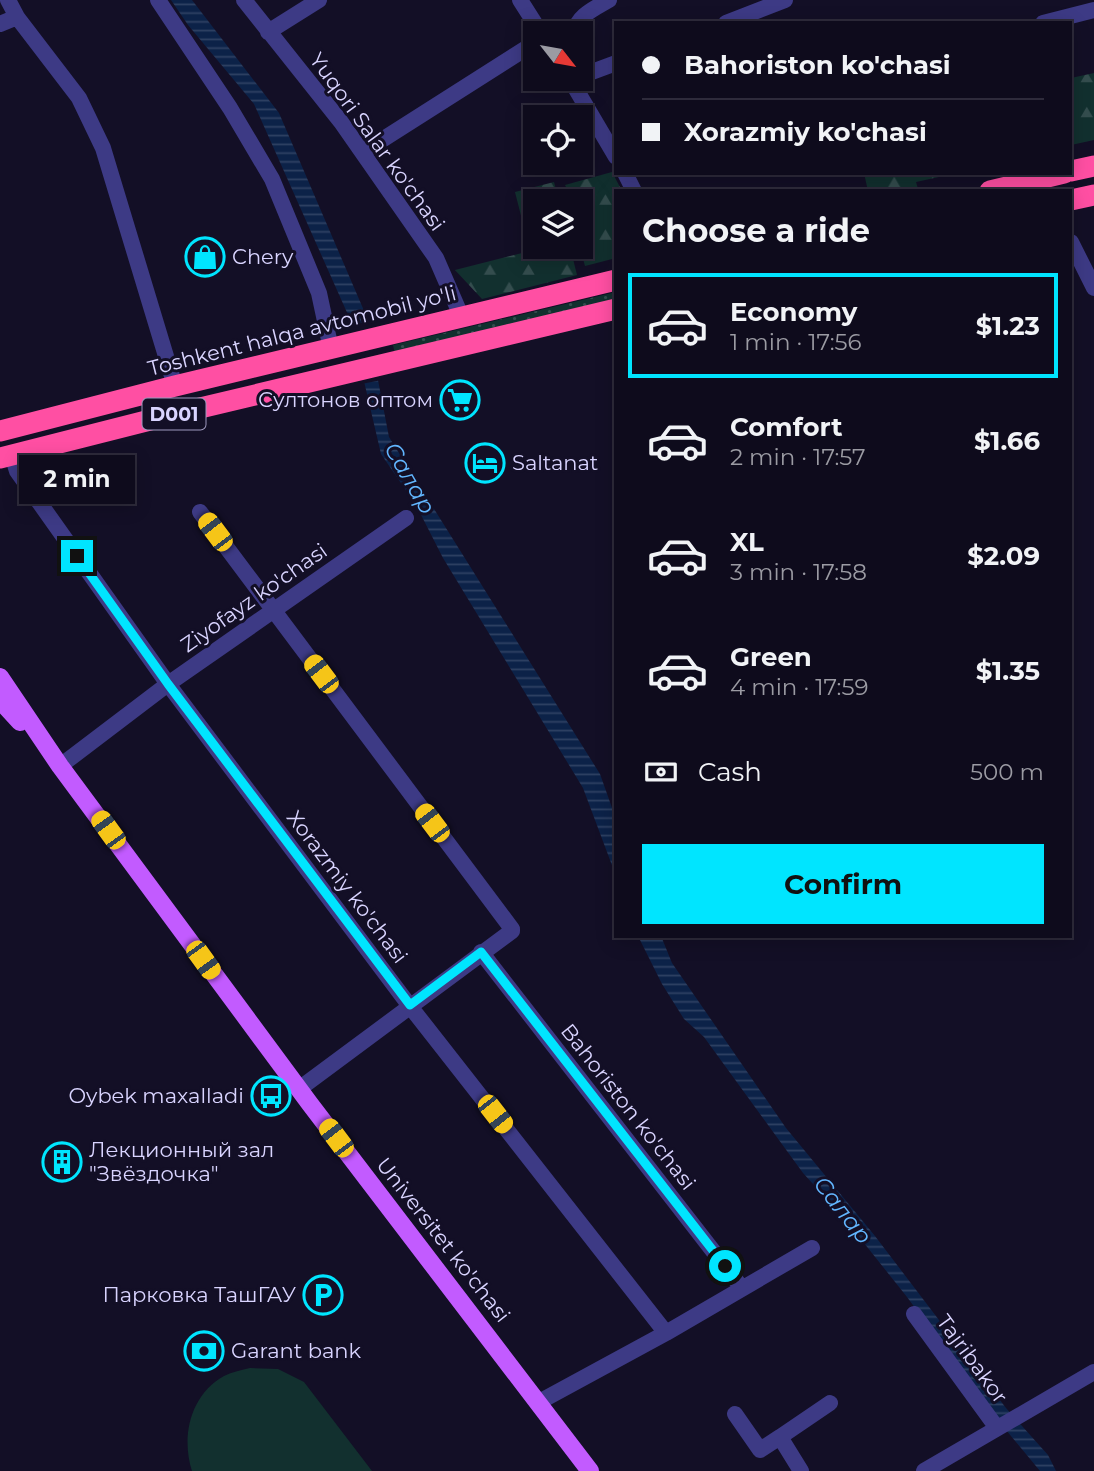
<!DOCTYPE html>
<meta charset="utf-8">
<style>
:root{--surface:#0e0b1c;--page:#1c1929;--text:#f1f3f6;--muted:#9b9ba3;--line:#2e2b3b;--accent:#00e5ff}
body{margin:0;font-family:Montserrat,sans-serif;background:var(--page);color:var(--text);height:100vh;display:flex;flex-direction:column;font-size:26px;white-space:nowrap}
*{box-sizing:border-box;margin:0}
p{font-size:23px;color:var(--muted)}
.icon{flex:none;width:38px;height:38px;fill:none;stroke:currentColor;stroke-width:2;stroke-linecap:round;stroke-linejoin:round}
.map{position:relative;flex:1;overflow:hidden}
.drawer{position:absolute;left:614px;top:189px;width:458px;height:749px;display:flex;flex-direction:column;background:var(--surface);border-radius:0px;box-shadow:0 4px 18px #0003,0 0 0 2px var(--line)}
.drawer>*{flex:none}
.banner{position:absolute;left:614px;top:21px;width:458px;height:154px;border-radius:0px;box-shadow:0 4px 18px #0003,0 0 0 2px var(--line);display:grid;align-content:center;height:154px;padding:0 28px;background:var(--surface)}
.needle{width:46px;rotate:121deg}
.buttons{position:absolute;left:523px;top:21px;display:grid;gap:14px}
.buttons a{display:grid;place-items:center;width:70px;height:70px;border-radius:0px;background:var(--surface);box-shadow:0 4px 18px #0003,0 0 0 2px var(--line);font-size:35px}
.end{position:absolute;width:32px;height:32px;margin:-16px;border:9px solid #00e5ff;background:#111;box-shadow:0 0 0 4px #111}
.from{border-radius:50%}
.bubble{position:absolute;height:49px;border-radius:0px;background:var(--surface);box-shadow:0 4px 18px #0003,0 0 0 2px var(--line);font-size:23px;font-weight:700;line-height:49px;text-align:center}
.car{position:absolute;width:21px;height:42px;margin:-21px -10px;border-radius:9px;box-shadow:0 0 5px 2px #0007;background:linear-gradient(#f5c518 24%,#345 0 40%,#f5c518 0 76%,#345 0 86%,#f5c518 0)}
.banner b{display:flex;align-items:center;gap:24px;height:66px;font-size:26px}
.banner b+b{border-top:2px solid var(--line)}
.banner i{width:18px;height:18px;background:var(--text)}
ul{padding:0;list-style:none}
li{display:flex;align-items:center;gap:21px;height:105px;margin:0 14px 10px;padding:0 14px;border:4px solid transparent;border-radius:0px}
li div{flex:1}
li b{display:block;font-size:26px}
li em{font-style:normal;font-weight:700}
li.selected{border-color:var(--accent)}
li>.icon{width:63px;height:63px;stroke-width:1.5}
h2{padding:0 28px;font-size:32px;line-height:84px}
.pay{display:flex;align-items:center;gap:18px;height:77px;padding:0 28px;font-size:26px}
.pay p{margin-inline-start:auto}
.button{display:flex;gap:14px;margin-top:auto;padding:14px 28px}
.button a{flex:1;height:80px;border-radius:0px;background:var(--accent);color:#111;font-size:28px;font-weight:700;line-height:80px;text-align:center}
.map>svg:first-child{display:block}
.green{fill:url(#green-dots)}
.forest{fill:url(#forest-firs)}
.pitch{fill:#12302f}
.water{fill:url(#water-rules)}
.pier{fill:#130f26}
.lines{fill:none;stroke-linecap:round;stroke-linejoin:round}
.minor{stroke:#3d3a85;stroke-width:16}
.major{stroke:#c25bff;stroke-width:18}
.highway{stroke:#ff4fa3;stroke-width:21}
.route{stroke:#00e5ff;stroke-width:9}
.labels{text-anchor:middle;stroke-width:6;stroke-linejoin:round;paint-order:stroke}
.shield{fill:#130f26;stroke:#9e99be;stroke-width:2}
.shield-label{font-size:19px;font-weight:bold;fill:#d9d4ff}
.street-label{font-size:21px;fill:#d9d4ff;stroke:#130f26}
.poi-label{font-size:21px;fill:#d9d4ff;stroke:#130f26;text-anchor:start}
.water-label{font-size:23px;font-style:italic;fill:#62b6ff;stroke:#130f26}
</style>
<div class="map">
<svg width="1094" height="1471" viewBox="0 0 1094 1471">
<defs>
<pattern id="green-dots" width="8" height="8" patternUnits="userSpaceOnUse" patternTransform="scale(1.75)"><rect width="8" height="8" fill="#12302f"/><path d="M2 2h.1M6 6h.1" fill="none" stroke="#344d4e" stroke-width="1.8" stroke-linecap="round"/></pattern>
<pattern id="forest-firs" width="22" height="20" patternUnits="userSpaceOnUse" patternTransform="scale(1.75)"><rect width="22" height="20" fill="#12302f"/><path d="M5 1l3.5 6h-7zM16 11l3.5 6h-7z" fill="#344d4e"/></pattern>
<pattern id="water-rules" width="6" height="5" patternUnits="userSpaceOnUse" patternTransform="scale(1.75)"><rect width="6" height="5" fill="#0c2248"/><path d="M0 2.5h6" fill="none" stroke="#2f4163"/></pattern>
</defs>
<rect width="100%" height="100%" fill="#130f26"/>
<!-- green -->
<path class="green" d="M616,292V301L395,354L393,345Z"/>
<!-- forest -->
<path class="forest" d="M1094,73V140L1071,145V78Z
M612,172L622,191H616V258L585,266L580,247L581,240L590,235L581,217V201H573L565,185Z
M864,173H957L916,182L918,189L912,191H868Z
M554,182L559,201H536V247H570L577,275L482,299L455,270L530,251L515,192Z"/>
<!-- pitch -->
<path class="pitch" d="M250,1368L278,1369L304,1382L372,1471H192C181,1437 190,1395 224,1376C232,1372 242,1370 250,1368Z"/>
<!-- water -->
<path class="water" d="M171,0H192L279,113L365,313L389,437L600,774L616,819V876L583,788L443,558L416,505L381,454L349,317L254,104L188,25Z
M638,936H661L672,963L786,1128L875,1236L1006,1408L1048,1455L1056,1471H1040L992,1413L907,1297L844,1218L803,1173L704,1037L684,1019L662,984Z"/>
<!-- pier -->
<path class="pier" d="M371,321L382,380L361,384L348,326Z"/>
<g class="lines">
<!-- minor -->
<path class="minor" d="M8,0L17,17L79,98L103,148L175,386
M158,0L230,108L272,179L319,293L331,349
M244,0L341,122L436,258L462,318
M520,0L541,33
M726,23L785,0
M1043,23L1094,10
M0,24L17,17
M268,32L319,0
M574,33C578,15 594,9 609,0
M581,76L616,63
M570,79L616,157
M363,152L536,42
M625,173L634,191
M1071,242L1094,288
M12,455L17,471L168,684L409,1005L666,1333
M200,512L512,929V931L299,1089
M60,766L168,684L406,518
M481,952L741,1287
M914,1314L997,1428
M539,1402L666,1333L812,1248
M735,1414L760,1450L780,1437
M801,1471L780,1437L830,1403
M924,1471L1094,1372"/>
<!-- major -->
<path class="major" d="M0,677L60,766L310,1104L590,1471
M0,700L20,722"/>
<!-- highway -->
<path class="highway" d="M1071,171L1094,166
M990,191L1064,173
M1071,200L1094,195
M0,431L175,386L616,280
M0,458L158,418L616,309"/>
</g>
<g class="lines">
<!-- route -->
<path class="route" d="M77,556L168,684L410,1005L481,952L725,1266"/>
</g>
<!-- icons -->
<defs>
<g id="shop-ring" transform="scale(2.0125)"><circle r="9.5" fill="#130f26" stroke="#00e5ff" stroke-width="1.5"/><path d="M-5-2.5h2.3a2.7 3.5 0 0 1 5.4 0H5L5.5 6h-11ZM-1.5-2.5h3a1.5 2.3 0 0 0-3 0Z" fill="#00e5ff"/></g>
<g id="supermarket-ring" transform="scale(2.0125)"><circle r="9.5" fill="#130f26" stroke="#00e5ff" stroke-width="1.5"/><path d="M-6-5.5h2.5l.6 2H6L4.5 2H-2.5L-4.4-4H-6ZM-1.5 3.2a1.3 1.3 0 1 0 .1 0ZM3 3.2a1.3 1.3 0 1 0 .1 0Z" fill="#00e5ff"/></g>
<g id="hotel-ring" transform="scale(2.0125)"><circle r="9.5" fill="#130f26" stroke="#00e5ff" stroke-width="1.5"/><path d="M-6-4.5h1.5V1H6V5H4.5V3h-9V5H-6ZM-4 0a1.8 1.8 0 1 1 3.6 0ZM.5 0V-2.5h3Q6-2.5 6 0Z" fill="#00e5ff"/></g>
<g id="bus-ring" transform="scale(2.0125)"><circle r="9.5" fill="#130f26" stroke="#00e5ff" stroke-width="1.5"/><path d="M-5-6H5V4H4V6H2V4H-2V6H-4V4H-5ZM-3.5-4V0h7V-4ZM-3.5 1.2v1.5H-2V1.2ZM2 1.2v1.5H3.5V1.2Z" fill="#00e5ff"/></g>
<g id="building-ring" transform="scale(2.0125)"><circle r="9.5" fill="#130f26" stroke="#00e5ff" stroke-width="1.5"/><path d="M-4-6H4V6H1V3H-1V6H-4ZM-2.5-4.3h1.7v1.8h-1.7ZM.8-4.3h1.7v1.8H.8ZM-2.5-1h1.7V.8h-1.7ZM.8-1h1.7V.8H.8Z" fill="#00e5ff"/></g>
<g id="parking-ring" transform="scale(2.0125)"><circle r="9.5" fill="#130f26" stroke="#00e5ff" stroke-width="1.5"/><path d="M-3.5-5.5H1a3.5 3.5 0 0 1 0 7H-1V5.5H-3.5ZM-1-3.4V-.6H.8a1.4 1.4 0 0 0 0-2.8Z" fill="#00e5ff"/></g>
<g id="bank-ring" transform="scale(2.0125)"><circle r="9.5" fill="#130f26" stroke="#00e5ff" stroke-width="1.5"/><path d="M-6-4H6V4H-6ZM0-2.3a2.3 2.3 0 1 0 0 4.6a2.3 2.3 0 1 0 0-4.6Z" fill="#00e5ff"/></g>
</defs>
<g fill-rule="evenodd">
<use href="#shop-ring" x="205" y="257"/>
<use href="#supermarket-ring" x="460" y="400"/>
<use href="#hotel-ring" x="485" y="463"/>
<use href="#bus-ring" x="271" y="1096"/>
<use href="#building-ring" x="62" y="1162"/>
<use href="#parking-ring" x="323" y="1295"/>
<use href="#bank-ring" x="204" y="1351"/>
</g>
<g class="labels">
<!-- shield labels -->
<rect class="shield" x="142.5" y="398.5" width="63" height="31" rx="5"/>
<g class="shield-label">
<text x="174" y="421">D001</text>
</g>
<!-- street labels -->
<g class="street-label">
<text transform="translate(377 142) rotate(54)" y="7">Yuqori Salar ko'chasi</text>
<text transform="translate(302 331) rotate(-14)" y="7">Toshkent halqa avtomobil yo'li</text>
<text transform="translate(254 598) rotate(-35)" y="7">Ziyofayz ko'chasi</text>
<text transform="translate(347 887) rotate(53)" y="7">Xorazmiy ko'chasi</text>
<text transform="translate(628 1107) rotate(52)" y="7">Bahoriston ko'chasi</text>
<text transform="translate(443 1240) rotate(52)" y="7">Universitet ko'chasi</text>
<text transform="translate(972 1359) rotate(54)" y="7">Tajribakor</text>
</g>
<!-- poi labels -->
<g class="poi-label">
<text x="232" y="264">Chery</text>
<text x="433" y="407" text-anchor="end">Султонов оптом</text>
<text x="512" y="470">Saltanat</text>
<text x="244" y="1103" text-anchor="end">Oybek maxalladi</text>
<text x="89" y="1157">Лекционный зал<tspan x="89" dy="24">"Звёздочка"</tspan></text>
<text x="296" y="1302" text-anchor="end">Парковка ТашГАУ</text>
<text x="231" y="1358">Garant bank</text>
</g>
<!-- water labels -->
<g class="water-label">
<text transform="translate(410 478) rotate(60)" y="8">Салар</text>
<text transform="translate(843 1210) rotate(52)" y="8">Салар</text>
</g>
</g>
</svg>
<div class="buttons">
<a><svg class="needle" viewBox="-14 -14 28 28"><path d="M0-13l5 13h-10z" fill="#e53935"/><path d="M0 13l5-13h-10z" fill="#9b9ba3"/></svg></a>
<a><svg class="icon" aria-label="locate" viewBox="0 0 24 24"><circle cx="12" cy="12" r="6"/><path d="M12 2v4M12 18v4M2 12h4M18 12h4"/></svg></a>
<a><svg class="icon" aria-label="layers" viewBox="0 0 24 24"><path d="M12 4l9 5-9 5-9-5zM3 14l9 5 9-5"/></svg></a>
</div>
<i class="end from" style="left:725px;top:1266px"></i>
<i class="end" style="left:77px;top:556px"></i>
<div class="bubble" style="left:19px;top:455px;width:116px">2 min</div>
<i class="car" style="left:215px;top:532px;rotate:323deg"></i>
<i class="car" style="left:321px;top:674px;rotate:323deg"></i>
<i class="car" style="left:432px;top:823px;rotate:323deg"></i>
<i class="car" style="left:108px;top:830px;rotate:324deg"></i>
<i class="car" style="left:203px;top:960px;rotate:144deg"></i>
<i class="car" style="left:495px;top:1114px;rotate:142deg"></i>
<i class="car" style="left:336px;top:1138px;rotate:323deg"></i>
<div class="banner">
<b><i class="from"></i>Bahoriston ko'chasi</b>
<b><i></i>Xorazmiy ko'chasi</b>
</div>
<section class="drawer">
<h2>Choose a ride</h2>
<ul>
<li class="selected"><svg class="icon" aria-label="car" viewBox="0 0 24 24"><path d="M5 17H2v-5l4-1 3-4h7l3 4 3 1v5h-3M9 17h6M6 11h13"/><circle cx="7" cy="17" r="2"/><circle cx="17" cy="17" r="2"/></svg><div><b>Economy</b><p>1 min · 17:56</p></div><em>$1.23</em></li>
<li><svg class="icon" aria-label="car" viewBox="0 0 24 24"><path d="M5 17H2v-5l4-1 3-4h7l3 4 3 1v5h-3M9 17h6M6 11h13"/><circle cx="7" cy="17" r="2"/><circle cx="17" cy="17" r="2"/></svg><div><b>Comfort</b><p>2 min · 17:57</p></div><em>$1.66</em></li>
<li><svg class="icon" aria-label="car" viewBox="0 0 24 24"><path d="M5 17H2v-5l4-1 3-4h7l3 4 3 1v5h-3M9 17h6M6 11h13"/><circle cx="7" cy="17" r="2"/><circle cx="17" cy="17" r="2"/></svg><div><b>XL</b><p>3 min · 17:58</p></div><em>$2.09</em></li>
<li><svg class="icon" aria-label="car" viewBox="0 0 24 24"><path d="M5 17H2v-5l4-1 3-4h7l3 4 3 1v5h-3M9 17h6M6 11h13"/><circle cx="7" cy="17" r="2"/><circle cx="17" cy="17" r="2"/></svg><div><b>Green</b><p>4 min · 17:59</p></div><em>$1.35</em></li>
</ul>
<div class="pay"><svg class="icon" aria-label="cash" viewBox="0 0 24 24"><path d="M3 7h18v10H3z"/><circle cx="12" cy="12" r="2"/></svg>Cash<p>500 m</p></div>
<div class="button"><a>Confirm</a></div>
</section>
</div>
